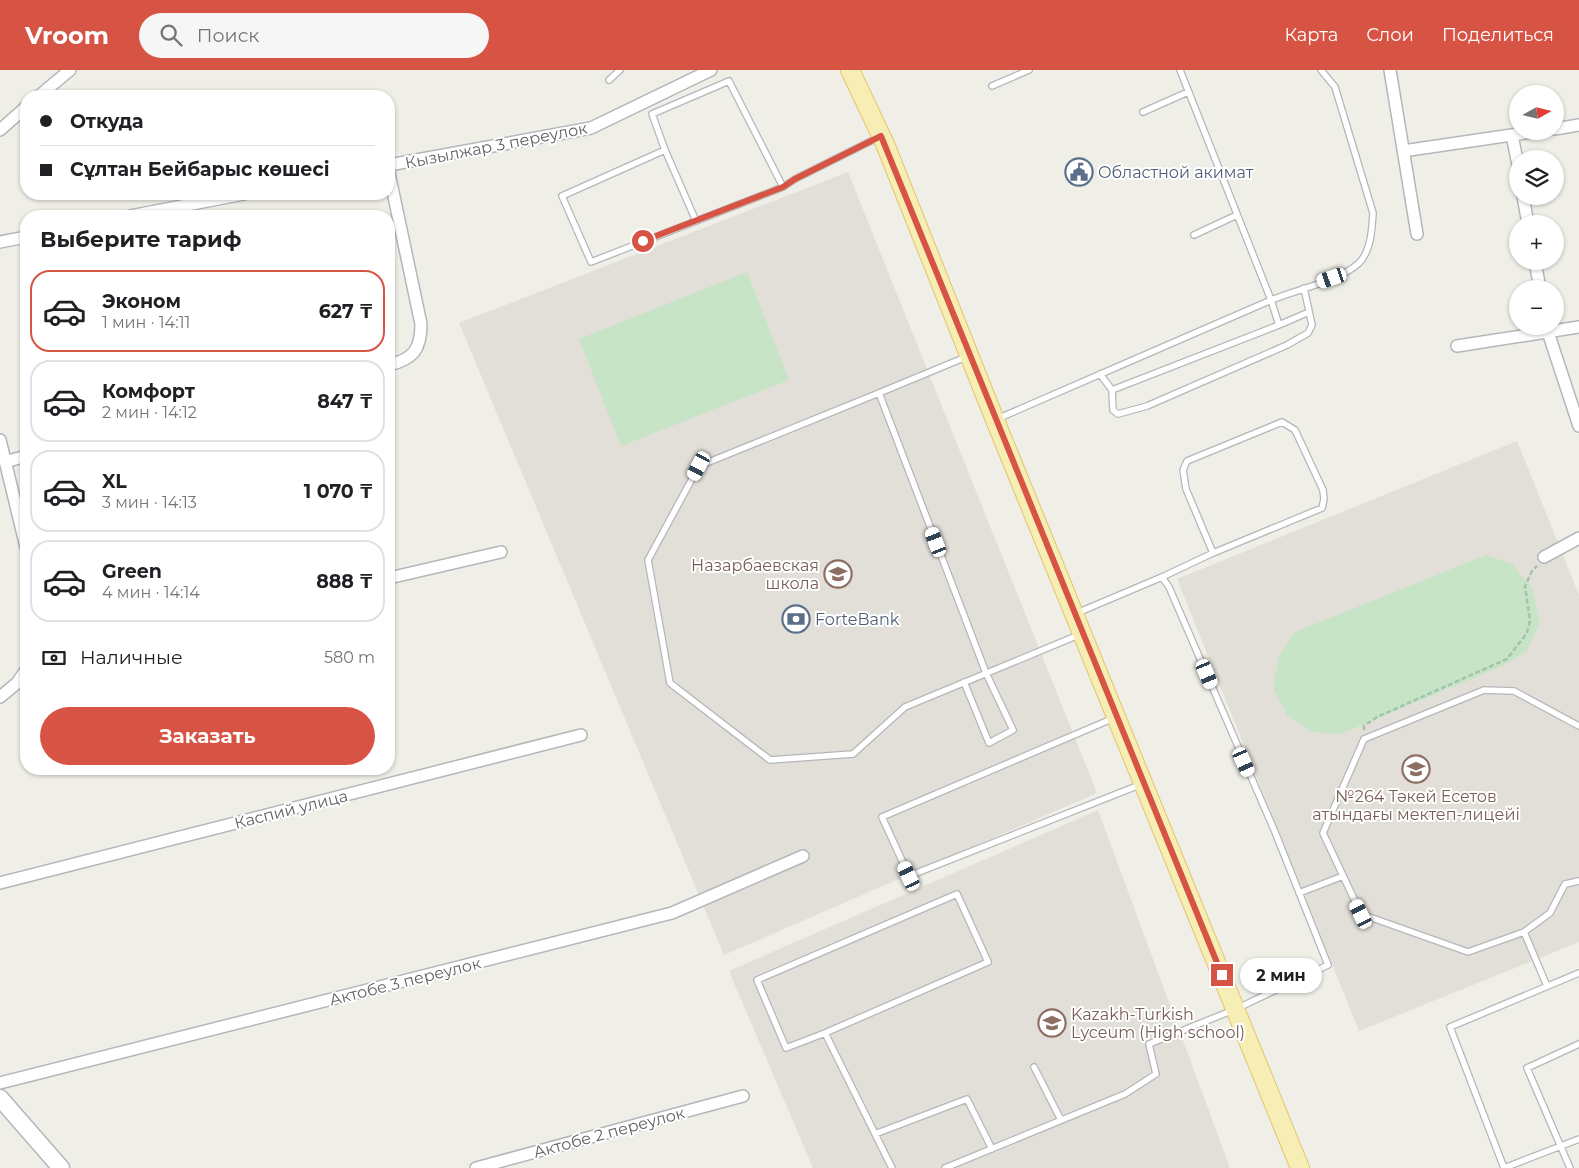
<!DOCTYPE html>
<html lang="ru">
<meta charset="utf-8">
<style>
:root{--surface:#fff;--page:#f6f6f6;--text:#202124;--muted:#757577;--line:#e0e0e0;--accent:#d75445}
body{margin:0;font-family:Montserrat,sans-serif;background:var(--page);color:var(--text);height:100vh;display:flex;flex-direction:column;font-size:19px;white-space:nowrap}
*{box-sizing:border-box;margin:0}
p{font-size:16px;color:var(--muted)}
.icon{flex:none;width:28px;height:28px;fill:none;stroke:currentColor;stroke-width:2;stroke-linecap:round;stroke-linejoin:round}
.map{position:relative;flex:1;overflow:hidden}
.sheet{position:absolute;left:20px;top:140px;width:375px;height:565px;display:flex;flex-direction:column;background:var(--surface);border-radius:20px;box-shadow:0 1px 4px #0004}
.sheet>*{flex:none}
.guide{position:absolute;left:20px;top:20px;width:375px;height:110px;border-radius:20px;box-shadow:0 1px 4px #0004;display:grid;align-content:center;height:110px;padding:0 20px;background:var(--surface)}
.needle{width:32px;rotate:82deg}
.fabs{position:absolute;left:1509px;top:15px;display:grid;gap:10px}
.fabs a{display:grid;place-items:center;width:55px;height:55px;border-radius:50%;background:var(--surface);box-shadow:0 1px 4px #0004;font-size:25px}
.end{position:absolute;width:22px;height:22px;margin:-11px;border:6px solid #d75445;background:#fff;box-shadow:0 0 0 2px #fff}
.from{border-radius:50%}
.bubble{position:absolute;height:35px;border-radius:18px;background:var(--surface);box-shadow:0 1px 4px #0004;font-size:16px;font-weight:700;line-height:35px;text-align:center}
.car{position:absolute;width:15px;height:30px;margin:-15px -8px;border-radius:6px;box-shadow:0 0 4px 1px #0007;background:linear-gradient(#fff 24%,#345 0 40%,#fff 0 76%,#345 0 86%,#fff 0)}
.guide b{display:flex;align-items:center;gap:18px;height:48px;font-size:19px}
.guide b+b{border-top:1px solid var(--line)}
.guide i{width:12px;height:12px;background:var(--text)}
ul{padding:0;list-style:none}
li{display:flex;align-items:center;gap:15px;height:82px;margin:0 10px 8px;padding:0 10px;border:2px solid var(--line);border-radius:20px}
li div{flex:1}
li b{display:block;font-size:19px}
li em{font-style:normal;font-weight:700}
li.active{border-color:var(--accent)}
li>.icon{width:45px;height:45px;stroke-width:1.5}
h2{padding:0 20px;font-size:22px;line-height:60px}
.pay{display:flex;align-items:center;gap:12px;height:55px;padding:0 20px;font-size:19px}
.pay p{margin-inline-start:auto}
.cta{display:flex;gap:10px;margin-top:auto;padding:10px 20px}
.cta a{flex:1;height:58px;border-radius:30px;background:var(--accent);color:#fff;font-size:20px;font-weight:700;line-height:58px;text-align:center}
header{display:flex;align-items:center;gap:30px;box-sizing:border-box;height:70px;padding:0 25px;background:var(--accent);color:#fff}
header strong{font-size:24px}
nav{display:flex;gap:28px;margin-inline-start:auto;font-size:18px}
.search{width:350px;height:45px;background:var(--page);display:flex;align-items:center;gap:12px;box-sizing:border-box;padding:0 18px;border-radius:28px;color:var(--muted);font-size:19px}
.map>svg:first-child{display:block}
.education{fill:#e2dfd9}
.green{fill:#c7e4c7}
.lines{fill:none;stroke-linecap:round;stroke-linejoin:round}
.lane-casing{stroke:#b4b7ba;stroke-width:8}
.street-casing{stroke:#b4b7ba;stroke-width:14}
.secondary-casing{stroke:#b3b6ba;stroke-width:19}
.primary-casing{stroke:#e3c56c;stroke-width:20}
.path{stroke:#a0c4ac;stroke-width:2.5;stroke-dasharray:5 2.5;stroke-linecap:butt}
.lane{stroke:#fff;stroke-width:5.5}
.street{stroke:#fff;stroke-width:11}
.secondary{stroke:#fff;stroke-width:16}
.primary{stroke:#f7eeb5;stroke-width:18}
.route{stroke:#d75445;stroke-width:6}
.labels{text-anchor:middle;stroke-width:4;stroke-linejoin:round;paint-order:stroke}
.street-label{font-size:16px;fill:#5f6266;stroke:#fff}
.service-label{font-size:16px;fill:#4e5e75;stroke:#fff;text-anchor:start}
.education-label{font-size:16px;fill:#785e54;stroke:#fff;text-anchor:end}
</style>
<header>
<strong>Vroom</strong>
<div class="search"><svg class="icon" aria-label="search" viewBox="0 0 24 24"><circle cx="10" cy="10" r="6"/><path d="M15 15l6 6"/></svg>Поиск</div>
<nav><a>Карта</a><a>Слои</a><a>Поделиться</a></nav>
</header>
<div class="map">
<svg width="1579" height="1098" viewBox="0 0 1579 1098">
<rect width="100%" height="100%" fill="#efeee7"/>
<!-- education -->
<path class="education" d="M848,102L1097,723L724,885L459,253Z
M1517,371L1579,525V872L1359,961L1177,509Z
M1098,740L1230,1098H813L729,901Z"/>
<!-- green -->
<path class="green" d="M747,202L789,310L621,376L579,269Z
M1486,485L1512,494L1532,518L1540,553L1526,582L1505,595L1340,664L1311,662L1287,645L1273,618L1279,586L1295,562Z"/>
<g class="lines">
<!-- lane casing -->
<g class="lane-casing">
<path id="lane" d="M609,10L620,0
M992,16L1029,0
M1143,42L1188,22
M665,80L696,151
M783,117L729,11L652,44L665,80L562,126L591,192L783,117L795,109L879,67
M1194,165L1237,145
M1279,255L1309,242
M1100,304L1112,320L1279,255L1271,230L1180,0
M1112,320L1113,340L1118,344L1147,336L1287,275L1308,263L1312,255L1304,218
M879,323L966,287
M997,349C1088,310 1178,270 1269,231C1294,220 1340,211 1359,193C1371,181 1372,159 1373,143L1335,17L1321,0
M1162,507L1213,483L1322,438L1324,429L1323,420L1295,360L1282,352L1187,391L1183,400L1186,419L1213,483
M964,612L989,673L1013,660L986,603L879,323L699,396L648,490L670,613L770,690L853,684L905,637L1081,564
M1114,648L882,747L909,806L1142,714
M1579,656L1514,621L1484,620L1364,669L1323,763L1361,844L1468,882L1524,862L1550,843L1565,814L1579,811
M1299,823L1343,806
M957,824L988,892L825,963L786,978L757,910Z
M1524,862L1547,916
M825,963L892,1098
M1034,997L1061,1050
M875,1064L967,1029L992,1079
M945,1098L1125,1024L1156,1004L1149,974L1236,939L1328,895L1275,762L1169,517L1162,507L1077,543
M1504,1098L1450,957L1579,903
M1504,1098L1579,1069
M1570,1098L1527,998L1579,974"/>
</g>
<!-- street casing -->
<g class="street-casing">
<path id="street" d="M1390,0L1417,164
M39,26L70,0
M1555,59L1579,55
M0,60L26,37
M1512,65L1518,95
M1403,81L1539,61
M389,95L591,58L711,0
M389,103L421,254C421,280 413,289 389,295
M1523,126L1528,154
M130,146L244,124
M0,172L26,167
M1535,191L1540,219
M1546,256L1579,356
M1457,276L1579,257
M0,370L26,477
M5,392L26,386
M1544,487L1579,468
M389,508L501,482
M0,627L17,613L26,600
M0,813L581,665
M0,1013L672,843L803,786
M476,1098L743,1026"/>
</g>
<!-- secondary casing -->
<g class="secondary-casing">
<path id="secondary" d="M0,1028L61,1098"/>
</g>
<!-- primary casing -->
<g class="primary-casing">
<path id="primary" d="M850,0L885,74L995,350L1300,1098"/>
</g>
<!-- path -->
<path class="path" d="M1364,660V656L1377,647L1507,589L1527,563L1530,550L1525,516L1532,501L1537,496"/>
<!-- lane -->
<use href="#lane" class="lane"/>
<!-- street -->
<use href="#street" class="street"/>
<!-- secondary -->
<use href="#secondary" class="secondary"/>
<!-- primary -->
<use href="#primary" class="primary"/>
</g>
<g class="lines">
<!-- route -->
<path class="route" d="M643,171L783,117L795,109L881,66L1222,905"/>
</g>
<!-- icons -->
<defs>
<g id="civic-ring" transform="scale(1.4375)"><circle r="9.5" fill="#fff" stroke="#5c6f8a" stroke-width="1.5"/><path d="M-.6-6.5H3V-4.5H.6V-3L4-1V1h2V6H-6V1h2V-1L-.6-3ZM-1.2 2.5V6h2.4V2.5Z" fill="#5c6f8a"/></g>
<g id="school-ring" transform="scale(1.4375)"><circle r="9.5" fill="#fff" stroke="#8d6e63" stroke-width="1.5"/><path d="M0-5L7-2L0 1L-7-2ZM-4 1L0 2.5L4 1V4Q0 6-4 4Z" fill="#8d6e63"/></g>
<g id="bank-ring" transform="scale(1.4375)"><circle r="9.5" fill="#fff" stroke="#5c6f8a" stroke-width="1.5"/><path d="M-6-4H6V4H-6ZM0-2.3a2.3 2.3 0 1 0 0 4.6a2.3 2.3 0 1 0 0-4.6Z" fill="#5c6f8a"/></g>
</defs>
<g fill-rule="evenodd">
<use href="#civic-ring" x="1079" y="102"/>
<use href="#school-ring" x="838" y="504"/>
<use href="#bank-ring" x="796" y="549"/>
<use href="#school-ring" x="1416" y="699"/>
<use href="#school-ring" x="1052" y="953"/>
</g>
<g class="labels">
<!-- street labels -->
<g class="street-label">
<text transform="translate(496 75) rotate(-11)" y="6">Кызылжар 3 переулок</text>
<text transform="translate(291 739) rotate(-14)" y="6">Каспий улица</text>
<text transform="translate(405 911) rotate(-14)" y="6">Актобе 3 переулок</text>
<text transform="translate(609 1062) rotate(-15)" y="6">Актобе 2 переулок</text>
</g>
<!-- service labels -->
<g class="service-label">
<text x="1098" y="108">Областной акимат</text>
<text x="815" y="555">ForteBank</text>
</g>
<!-- education labels -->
<g class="education-label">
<text x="819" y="501">Назарбаевская<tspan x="819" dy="18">школа</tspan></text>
<text x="1416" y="732" text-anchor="middle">№264 Тәкей Есетов<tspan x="1416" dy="18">атындағы мектеп-лицейі</tspan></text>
<text x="1071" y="950" text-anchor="start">Kazakh-Turkish<tspan x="1071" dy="18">Lyceum (High school)</tspan></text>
</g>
</g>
</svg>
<div class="fabs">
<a><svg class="needle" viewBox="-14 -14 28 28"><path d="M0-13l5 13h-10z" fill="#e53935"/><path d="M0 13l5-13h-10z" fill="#757577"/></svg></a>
<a><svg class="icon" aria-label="layers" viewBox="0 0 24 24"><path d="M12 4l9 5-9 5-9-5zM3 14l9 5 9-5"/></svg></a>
<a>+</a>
<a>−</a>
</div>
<i class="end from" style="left:643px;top:171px"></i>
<i class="end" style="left:1222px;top:905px"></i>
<div class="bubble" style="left:1240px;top:888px;width:82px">2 мин</div>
<i class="car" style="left:1332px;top:208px;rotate:251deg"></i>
<i class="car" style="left:699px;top:396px;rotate:208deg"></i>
<i class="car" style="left:936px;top:472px;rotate:339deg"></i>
<i class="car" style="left:1207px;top:604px;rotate:157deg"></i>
<i class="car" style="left:1244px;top:692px;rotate:156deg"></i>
<i class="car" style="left:909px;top:806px;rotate:335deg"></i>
<i class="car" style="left:1361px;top:844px;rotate:334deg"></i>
<div class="guide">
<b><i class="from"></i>Откуда</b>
<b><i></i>Сұлтан Бейбарыс көшесі</b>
</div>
<section class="sheet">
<h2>Выберите тариф</h2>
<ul>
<li class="active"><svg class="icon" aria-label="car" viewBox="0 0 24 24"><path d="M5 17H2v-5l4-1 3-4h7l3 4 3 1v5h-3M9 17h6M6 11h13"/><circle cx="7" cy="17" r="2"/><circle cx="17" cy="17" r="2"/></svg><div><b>Эконом</b><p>1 мин · 14:11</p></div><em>627 ₸</em></li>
<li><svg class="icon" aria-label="car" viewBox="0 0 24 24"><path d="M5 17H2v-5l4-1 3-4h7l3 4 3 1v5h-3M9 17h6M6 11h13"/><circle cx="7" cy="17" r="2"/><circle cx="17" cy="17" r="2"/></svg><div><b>Комфорт</b><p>2 мин · 14:12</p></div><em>847 ₸</em></li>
<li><svg class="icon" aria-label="car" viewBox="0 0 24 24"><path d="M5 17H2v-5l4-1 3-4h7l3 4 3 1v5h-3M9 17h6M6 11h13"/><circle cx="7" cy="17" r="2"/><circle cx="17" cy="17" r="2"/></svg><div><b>XL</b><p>3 мин · 14:13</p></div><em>1 070 ₸</em></li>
<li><svg class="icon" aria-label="car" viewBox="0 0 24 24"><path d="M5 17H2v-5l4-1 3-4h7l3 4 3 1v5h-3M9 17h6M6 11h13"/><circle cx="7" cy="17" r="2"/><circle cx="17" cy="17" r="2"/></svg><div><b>Green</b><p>4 мин · 14:14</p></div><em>888 ₸</em></li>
</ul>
<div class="pay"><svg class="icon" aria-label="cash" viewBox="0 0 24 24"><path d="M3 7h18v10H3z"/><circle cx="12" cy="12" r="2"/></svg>Наличные<p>580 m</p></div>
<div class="cta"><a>Заказать</a></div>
</section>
</div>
